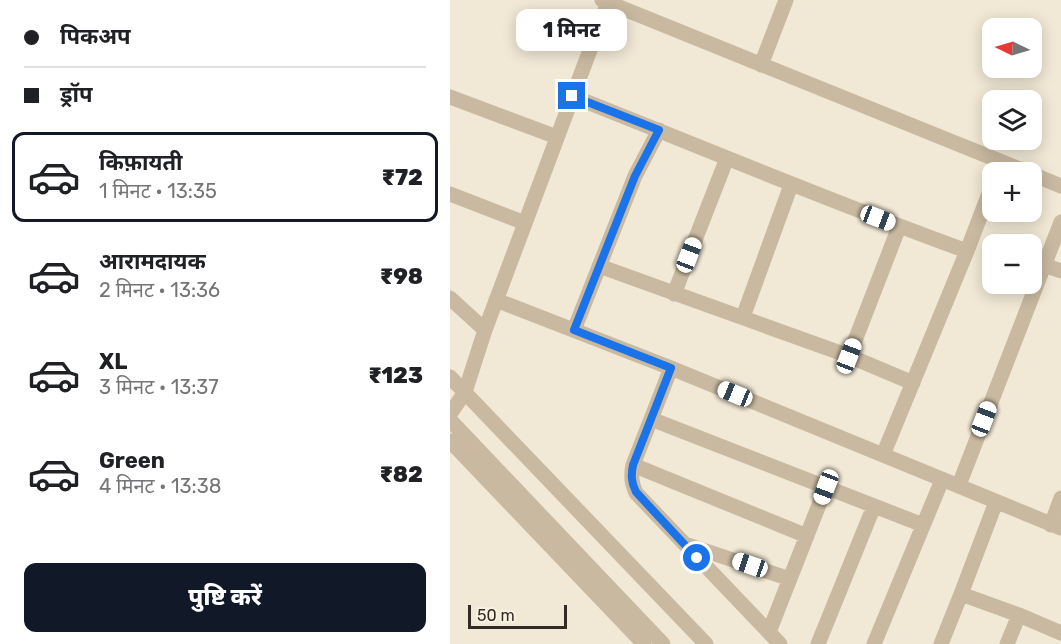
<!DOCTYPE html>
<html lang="hi">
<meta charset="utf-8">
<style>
:root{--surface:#fff;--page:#f2f2f2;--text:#202124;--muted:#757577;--line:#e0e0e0;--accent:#111827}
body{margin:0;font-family:Rubik,"Noto Sans Devanagari",sans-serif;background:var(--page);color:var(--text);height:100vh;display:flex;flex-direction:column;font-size:22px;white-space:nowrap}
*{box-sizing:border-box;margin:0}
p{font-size:20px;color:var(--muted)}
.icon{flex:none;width:33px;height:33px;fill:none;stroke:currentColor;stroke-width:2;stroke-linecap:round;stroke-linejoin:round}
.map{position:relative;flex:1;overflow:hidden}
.drawer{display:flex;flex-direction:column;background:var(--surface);width:450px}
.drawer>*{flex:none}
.top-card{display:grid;align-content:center;height:132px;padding:0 24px;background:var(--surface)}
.needle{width:39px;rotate:275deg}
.controls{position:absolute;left:532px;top:18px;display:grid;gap:12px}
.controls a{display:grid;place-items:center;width:60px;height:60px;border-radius:12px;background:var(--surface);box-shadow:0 3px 15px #0003;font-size:30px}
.scale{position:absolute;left:18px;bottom:15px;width:99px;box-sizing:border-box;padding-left:6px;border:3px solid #332b24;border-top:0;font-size:16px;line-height:21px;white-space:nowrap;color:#332b24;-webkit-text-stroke:4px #f9f1e1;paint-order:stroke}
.end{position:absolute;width:27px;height:27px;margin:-14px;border:8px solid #1a73e8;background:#fff;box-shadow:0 0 0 3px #fff}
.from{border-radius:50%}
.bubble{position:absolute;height:42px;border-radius:12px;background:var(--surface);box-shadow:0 3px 15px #0003;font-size:20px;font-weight:800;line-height:42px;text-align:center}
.car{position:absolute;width:18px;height:36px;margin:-18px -9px;border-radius:8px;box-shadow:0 0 4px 2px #0007;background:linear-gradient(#fff 24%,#345 0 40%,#fff 0 76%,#345 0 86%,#fff 0)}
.top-card b{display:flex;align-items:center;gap:21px;height:57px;font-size:22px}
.top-card b+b{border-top:2px solid var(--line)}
.top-card i{width:15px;height:15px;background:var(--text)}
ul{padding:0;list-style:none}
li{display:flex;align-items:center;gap:18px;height:90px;margin:0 12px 9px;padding:0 12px;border:3px solid transparent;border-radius:12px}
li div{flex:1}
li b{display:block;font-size:22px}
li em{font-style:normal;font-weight:800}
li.active{border-color:var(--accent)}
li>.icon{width:54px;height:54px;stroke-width:1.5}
.action{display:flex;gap:12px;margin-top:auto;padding:12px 24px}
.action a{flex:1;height:69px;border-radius:12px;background:var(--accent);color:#fff;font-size:24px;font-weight:800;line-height:69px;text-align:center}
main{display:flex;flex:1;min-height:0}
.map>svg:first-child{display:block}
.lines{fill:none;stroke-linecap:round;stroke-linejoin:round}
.minor{stroke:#c9b9a1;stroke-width:15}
.tertiary{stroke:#c9b9a1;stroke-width:15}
.route{stroke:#1a73e8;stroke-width:8}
</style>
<main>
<section class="drawer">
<div class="top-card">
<b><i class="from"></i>पिकअप</b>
<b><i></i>ड्रॉप</b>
</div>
<ul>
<li class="active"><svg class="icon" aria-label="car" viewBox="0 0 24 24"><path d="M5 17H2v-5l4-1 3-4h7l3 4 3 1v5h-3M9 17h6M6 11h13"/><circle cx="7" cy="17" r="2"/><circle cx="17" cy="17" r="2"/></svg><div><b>किफ़ायती</b><p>1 मिनट · 13:35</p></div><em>₹72</em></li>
<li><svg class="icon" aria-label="car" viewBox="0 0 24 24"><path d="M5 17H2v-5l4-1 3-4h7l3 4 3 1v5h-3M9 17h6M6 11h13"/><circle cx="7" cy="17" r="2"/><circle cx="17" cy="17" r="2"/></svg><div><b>आरामदायक</b><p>2 मिनट · 13:36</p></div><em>₹98</em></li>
<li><svg class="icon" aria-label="car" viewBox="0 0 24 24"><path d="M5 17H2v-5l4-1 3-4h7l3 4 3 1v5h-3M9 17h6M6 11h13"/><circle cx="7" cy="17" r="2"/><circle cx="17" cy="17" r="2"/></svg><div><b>XL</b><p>3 मिनट · 13:37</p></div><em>₹123</em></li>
<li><svg class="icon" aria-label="car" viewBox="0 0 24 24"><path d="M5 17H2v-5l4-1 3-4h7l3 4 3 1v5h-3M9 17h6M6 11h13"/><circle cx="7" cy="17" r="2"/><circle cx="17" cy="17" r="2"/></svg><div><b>Green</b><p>4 मिनट · 13:38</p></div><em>₹82</em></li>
</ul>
<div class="action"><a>पुष्टि करें</a></div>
</section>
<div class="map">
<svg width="611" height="644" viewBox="0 0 611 644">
<rect width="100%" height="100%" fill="#f1e8d5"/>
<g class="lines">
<!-- minor -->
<path class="minor" d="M152,0L577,172
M311,65L336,0
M122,96C254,148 384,203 517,251
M0,97L107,137
M582,174L611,186
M0,194L75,223
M594,265L611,271
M149,266L399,356L463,383
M224,294L277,158
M0,298L35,330
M46,300L221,368L611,528
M293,317L341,185
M124,330L185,176L209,130
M399,356L449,227
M221,368L183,465C181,475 181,482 186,493L330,644
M0,377L256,644
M0,414L15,392L35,330L158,2
M201,419L473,525
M433,455L517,251L543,183
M183,465L357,536
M509,485L611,222
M601,525L611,498
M235,544L340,579
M511,594L569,615L611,633
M319,632L376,487
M368,644L424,506
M424,644L492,480
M491,644L511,594L546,502
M557,644L569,615"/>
<!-- tertiary -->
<path class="tertiary" d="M0,420L213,644
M0,441L194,644"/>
</g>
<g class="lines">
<!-- route -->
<path class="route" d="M122,96L209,130L185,176L124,330L221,368L183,465C181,475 181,482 186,492L247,558"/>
</g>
</svg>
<div class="controls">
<a><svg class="needle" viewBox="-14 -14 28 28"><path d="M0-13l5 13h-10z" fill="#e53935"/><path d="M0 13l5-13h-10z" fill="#757577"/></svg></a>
<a><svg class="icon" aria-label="layers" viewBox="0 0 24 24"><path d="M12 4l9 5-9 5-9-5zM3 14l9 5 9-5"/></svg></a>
<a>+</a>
<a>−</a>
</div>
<div class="scale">50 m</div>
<i class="end from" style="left:247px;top:558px"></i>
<i class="end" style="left:122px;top:96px"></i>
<div class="bubble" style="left:66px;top:9px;width:111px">1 मिनट</div>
<i class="car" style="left:428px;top:218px;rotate:111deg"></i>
<i class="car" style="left:239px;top:255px;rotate:21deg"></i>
<i class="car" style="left:399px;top:356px;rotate:21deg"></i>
<i class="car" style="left:285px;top:394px;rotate:292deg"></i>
<i class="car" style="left:534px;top:419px;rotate:21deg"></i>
<i class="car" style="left:376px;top:487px;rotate:201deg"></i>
<i class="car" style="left:300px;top:565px;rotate:289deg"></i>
</div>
</main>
